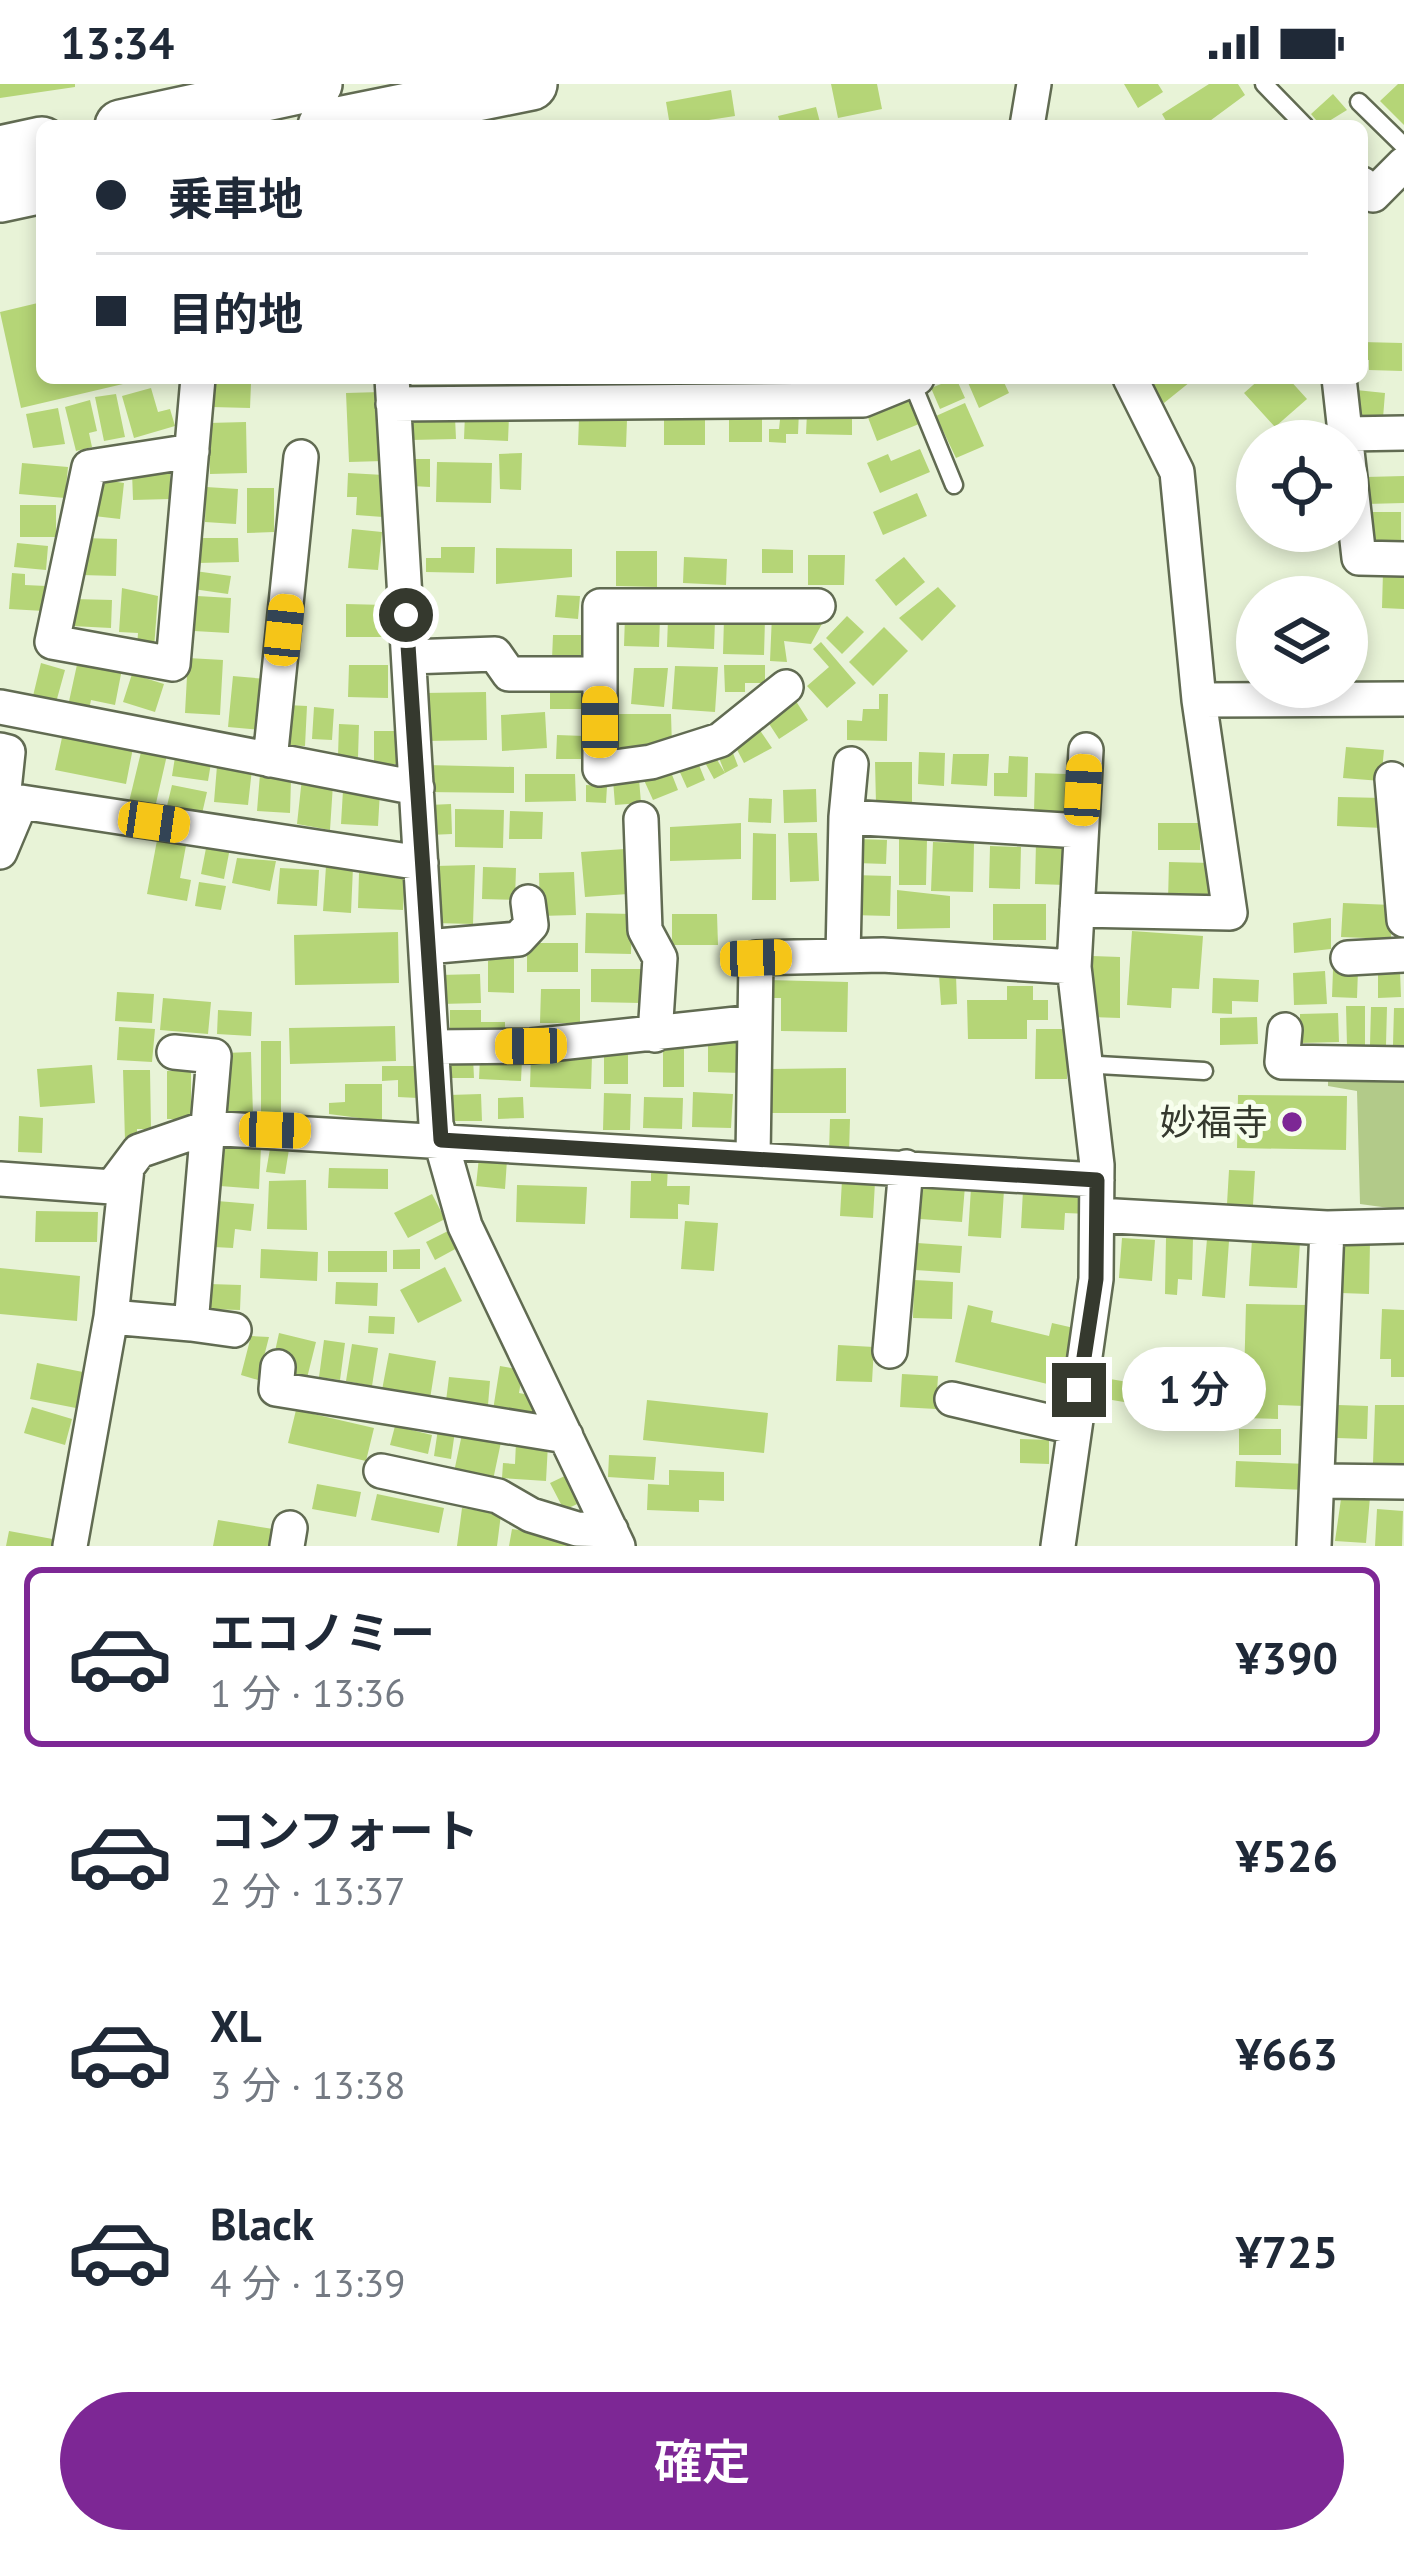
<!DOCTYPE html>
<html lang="ja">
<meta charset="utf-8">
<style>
:root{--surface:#fff;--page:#f6f6f7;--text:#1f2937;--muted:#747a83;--line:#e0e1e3;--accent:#7d2795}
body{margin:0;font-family:"PT Sans","Noto Sans JP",sans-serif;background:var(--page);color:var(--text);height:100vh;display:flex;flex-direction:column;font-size:45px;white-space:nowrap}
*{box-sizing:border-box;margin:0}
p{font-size:39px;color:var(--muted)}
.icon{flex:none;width:66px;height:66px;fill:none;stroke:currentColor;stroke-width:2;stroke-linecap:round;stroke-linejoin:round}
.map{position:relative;height:1462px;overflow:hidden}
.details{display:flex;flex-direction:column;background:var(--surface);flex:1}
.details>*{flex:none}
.top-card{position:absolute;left:36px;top:36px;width:1332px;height:264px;border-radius:18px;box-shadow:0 6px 18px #0003;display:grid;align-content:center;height:264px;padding:0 60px;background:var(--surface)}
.buttons{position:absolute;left:1236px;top:336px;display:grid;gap:24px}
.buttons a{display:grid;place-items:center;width:132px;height:132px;border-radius:50%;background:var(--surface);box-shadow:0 6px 18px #0003;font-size:60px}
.end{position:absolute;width:54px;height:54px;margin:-27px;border:15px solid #35392e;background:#fff;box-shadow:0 0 0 6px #fff}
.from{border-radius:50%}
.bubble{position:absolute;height:84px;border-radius:42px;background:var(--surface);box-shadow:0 6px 18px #0003;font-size:39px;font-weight:600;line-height:84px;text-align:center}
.car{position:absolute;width:36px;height:72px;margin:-36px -18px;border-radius:15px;box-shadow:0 0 9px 3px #0007;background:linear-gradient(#f5c518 24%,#345 0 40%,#f5c518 0 76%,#345 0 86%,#f5c518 0)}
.top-card b{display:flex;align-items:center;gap:42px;height:114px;font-size:45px}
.top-card b+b{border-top:3px solid var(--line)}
.top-card i{width:30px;height:30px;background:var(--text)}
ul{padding:21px 0 0;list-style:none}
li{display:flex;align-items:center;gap:36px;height:180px;margin:0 24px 18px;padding:0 36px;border:6px solid transparent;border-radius:18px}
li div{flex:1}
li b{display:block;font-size:45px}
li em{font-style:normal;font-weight:600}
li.selected{border-color:var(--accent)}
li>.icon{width:108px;height:108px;stroke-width:1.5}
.action{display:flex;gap:24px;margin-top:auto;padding:24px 60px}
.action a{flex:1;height:138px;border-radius:72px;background:var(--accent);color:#fff;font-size:48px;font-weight:600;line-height:138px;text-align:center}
.status{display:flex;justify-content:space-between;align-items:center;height:84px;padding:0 60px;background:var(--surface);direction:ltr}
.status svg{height:33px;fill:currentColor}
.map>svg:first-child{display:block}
.green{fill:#b2ca89}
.building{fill:#b5d577}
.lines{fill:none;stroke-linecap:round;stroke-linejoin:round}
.service-casing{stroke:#616b52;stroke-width:21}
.minor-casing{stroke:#616b52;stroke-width:38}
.primary-casing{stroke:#616b52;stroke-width:56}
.service{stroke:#fff;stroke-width:16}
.minor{stroke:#fff;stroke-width:33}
.primary{stroke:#fff;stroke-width:51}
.route{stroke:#35392e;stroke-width:15}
.poi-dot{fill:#7d2795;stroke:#f7feed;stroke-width:4.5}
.labels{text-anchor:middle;stroke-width:10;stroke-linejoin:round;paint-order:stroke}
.poi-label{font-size:36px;fill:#35392e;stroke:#f7feed;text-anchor:end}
</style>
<div class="status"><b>13:34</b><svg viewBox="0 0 49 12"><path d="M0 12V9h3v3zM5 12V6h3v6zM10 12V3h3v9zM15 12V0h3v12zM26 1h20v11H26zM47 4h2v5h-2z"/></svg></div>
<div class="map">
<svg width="1404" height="1462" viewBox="0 0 1404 1462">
<rect width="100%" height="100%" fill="#e8f3d7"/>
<!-- green -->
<path class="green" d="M1328,993L1404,997V1126L1360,1120L1357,1007L1328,1002Z"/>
<!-- building -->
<path class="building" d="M0,0H75V3L0,14Z
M831,0H877L882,25L838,34Z
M1124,0H1158L1163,8L1138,24Z
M1209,0H1238L1245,11L1203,42H1169L1162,30Z
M1398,0H1404V41L1380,17Z
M731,6L735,32L670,42L666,18Z
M1333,10L1347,26L1321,42L1311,30Z
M816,23L821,42H781L778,32Z
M42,218V294L140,296L21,324L0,228Z
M1362,258L1402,259V287L1369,286V276H1362Z
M956,294L965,314L940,325L931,304Z
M966,294H1002L1009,309L979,324Z
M1144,294H1195L1164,319Z
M1261,294H1288L1307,315L1275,343L1244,309Z
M212,299L251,300L250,324L212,323Z
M151,304L158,328L170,325L175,342L134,354L122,312Z
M1356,306L1385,309L1383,334L1354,332Z
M381,308L383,377L349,378L346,309Z
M116,310L125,353L104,357L95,313Z
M908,314L919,340L877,357L867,331Z
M90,316L97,347L89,349L92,363L76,367L65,323Z
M965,319L984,362L956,374L936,332Z
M58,324L65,360L33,364L26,330Z
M781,326L799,327L798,350H786V359L769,358V345H779Z
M685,329H705V361H664V335H685Z
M807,329L852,330V351L806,350Z
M465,330L509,332L508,357L464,355Z
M729,330H762V358H729Z
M410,331L455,333L456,355L411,356Z
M579,334L627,336L626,363L578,361Z
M246,338L247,389L210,390L208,339Z
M920,365L930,388L880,409L867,379L888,370L891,377Z
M522,369L521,406L500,405L499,370Z
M412,375H430V403L412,402Z
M437,378L492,379L491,419L436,418Z
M22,379L68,383L65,414L19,410Z
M170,387V415L133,416L132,388Z
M348,389L384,391L383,433L356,431L357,413H347Z
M1404,392V419L1366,420V393Z
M98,395L124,399L120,435L94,432Z
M206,403L238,405L236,440L205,438Z
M247,404H274V448L247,449Z
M917,409L927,432L883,451L873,428Z
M20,421H56V453H20Z
M1371,428H1401V456H1370Z
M352,445L382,448L378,486L348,484Z
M1283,447H1319L1321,460L1285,463Z
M82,454L117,455L116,492L81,491Z
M196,454H238L239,478L197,479Z
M17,459L48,462L46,486L14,483Z
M441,463H475L474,489L426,488V474H441Z
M496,464L572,465V493L496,500Z
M762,465L793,466V489H762Z
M616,467H657V503L616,502Z
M808,471H845L844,501H808Z
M684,473L727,475L726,501L683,499Z
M904,473L925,498L896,522L875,496Z
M195,487L231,492L228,510L193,505Z
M1383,488H1404V525L1382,524Z
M12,489L25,490V501L46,502L44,527L9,525Z
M938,503L956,522L922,557L899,534Z
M122,504L158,512L154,564L137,563L138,549L119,548Z
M557,511L580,512L578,535L555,533Z
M197,512L231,514L229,549L194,547Z
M73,515L112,516L111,544L72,542Z
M346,520L386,521L385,553H346Z
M772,531L824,536L811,560L784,557L787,578L770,577Z
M625,532L660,534L659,563L624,562Z
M847,532L864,548L842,570L826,554Z
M668,534L715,536L714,565L667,563Z
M724,534L765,535L764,571L723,570Z
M884,543L908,567L873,602L849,578Z
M553,551H587V576L552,575Z
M821,558L856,599L827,624L807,602L829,583L813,565Z
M188,574L223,576L220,631L185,629Z
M78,576L122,585L115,621L91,616L89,626L68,622Z
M41,579L65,586L55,622L32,616Z
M349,581H388V614L348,613Z
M724,581H765V599H745V608H725Z
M675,582L718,583L715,628L672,625Z
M634,584H668L664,623L631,620Z
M132,590L164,600L155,628L123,618Z
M233,592L266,595L261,646L228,643Z
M550,602H585V625H550Z
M486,608L487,656L425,657L424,609Z
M879,610H888L887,657L847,656V636L862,637L863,625H879Z
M794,614L808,636L779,655L764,632Z
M287,621L307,622L305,662L285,661Z
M314,623L334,625L332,656L312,655Z
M545,628L547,664L502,667L501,631Z
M617,630H671L672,663H619Z
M339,640L359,641L358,673L338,672Z
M757,642L772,664L744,679L733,658Z
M374,647H396V680H374Z
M63,649L133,664L126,700L55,686Z
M557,651L584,652L583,675H556Z
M1346,663L1384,666L1381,697L1343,694Z
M142,664L167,671L154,728L128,722Z
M731,664L738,682L714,695L703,675L713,669L725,689L717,669Z
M176,667L212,673L208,697L172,692Z
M919,668L945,669L944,702L918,700Z
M953,670H989L987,702L951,700Z
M1009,672L1028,673L1027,713L994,712V689H1008Z
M697,676L705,696L687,704L678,684Z
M875,678H912V719L876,720Z
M426,681L514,683V709L426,708Z
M217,682L252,685L248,721L214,718Z
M669,683L678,706L653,716L643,694Z
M1035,689L1066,690L1065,729L1034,728Z
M260,690L291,695L290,729L257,727Z
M525,690H575L576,717L525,718Z
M302,694L333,700L330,746L297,740Z
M639,695L641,719L615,721L613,696Z
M172,701L207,708L201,734L166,726Z
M586,701L607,702L606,719L586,718Z
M816,705L817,738L784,739L783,706Z
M343,706L380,707L378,742L341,740Z
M1338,713L1384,714L1383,744L1337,742Z
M749,714L772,715L771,739L748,738Z
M451,720L452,750L429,751V721Z
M455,725L504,726L503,764L455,763Z
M510,727L543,728L542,755H509Z
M741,739V775L670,777V743Z
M1158,739H1200V766H1158Z
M753,749L776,750V816H752Z
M788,749H817L819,797L790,798Z
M158,751L187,756L180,794L191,796L187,817L147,810Z
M857,755L887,756L886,780L856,779Z
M899,755H927L926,801H899Z
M933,758L974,759L973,808L931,807Z
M1036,758L1067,759L1066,801L1035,800Z
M207,759L230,764L224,795L201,790Z
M990,762L1021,763L1020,805L989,804Z
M625,765L628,810L585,813L581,768Z
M237,774L276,777L270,807L232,799Z
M1169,778L1212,779V817L1168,816Z
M475,781L473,840L434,839L435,782Z
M326,782L353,783L351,829L323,827Z
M483,783L516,784L515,816L482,815Z
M280,784L319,786L317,822L277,820Z
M574,788L576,831L540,832L539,789Z
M359,789L405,791L403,826L358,824Z
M852,791L891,792L890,832L851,831Z
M199,798L226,802L221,826L195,822Z
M897,806L950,812V844L897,845Z
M1343,819L1392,821L1391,855L1341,853Z
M993,820H1046V856H993Z
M586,829L632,830L631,870L585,869Z
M672,830H717L718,861H672Z
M1331,834V865L1294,869L1293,839Z
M1132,847L1203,852L1199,905L1172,904L1171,924L1127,921Z
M398,848L399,899L295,901L294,851Z
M527,859H578V888H527Z
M514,866V909L488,908V877Z
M1092,872L1120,873V934L1091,933Z
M591,885H641V919L591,918Z
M1333,886H1358L1357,914L1332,913Z
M1325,887L1327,920L1294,921L1293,889Z
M1378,887H1400L1401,913L1378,914Z
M480,890L481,919L440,920V891Z
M939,891H956L957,920L941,921Z
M1213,894L1259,896L1258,918L1232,917V930L1212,929Z
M768,896L848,898L847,948L781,947V914H768Z
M1007,902H1033V916H1048V936H1027V955H968L967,916H1007Z
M541,905H580V939H540Z
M117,908L154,910L152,939L115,937Z
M163,914L211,918L208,950L160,946Z
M1346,922H1365V962H1347Z
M1371,923H1387L1386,961H1370Z
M1394,924H1404V961H1393Z
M218,926L252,928L251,952L217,950Z
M450,926H481V938H505V954H450Z
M1338,929L1339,958L1300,959V930Z
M1257,933L1258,960L1220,961V934Z
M395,942L396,977L290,980L289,944Z
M119,943L155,945L152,978L117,976Z
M1036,945H1068L1067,995H1035Z
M708,956H741V989L708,988Z
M261,957H281V1030H261Z
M684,961V1003H663V962Z
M604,965L628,966V1000H604Z
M251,968L253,1030L228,1031L225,969Z
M531,971L592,972L591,1005L530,1003Z
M438,972L473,973L474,994H438Z
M480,973L522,975L521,997L479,995Z
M92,981L95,1019L40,1023L37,985Z
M382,982H418V1014L398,1013V996L382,997Z
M846,984V1029H771V985Z
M123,986H150L151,1045H137V1057H125Z
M167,987H191V1035H167Z
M345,1000H382V1037L329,1030V1019L345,1018Z
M693,1008L733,1010L731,1044L692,1043Z
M604,1009L631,1010L630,1046H603Z
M481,1010L482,1037H449V1011Z
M1238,1011L1347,1012L1346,1066L1237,1064Z
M523,1013L524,1034L498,1035V1014Z
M644,1013L683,1014L682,1045L643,1044Z
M19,1032L43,1034L42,1069L18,1068Z
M830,1035H850L849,1069H829Z
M271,1059H290L285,1090L266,1088Z
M222,1061L261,1063L259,1105L220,1102Z
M479,1073L507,1076L505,1105L476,1102Z
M651,1082L668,1083L667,1102H690L689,1121L678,1120V1135L630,1134L631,1097H651Z
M329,1084L388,1085V1105L328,1104Z
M1229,1086L1255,1087L1253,1121L1227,1120Z
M306,1096L307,1146L267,1145L269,1097Z
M842,1096L875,1098L873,1134L840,1132Z
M923,1098L965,1102L962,1138L920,1135Z
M517,1101L587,1103L585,1140L516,1138Z
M971,1104L1004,1106L1001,1154L968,1152Z
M1023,1106L1091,1109L1090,1130L1065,1129L1064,1146L1021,1144Z
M432,1110L445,1135L408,1154L394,1129Z
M217,1117L254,1120L251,1147L235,1145L233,1164L214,1163Z
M36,1127L98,1128L97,1158H35Z
M685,1137L718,1139L714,1187L681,1185Z
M450,1146L459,1163L435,1176L426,1158Z
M1122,1154L1155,1156L1152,1197L1119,1194Z
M1166,1154H1193L1192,1196L1178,1195L1177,1211L1165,1210Z
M1207,1155L1229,1157L1225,1214L1202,1212Z
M1252,1155L1300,1158L1297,1204L1249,1202Z
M1343,1157L1370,1158L1369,1210L1341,1209Z
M917,1159L962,1162L960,1189L915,1186Z
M261,1165L318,1168L317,1197L260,1194Z
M420,1165V1185H393V1166Z
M328,1167H387V1188H328Z
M445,1183L462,1217L418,1239L400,1206Z
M0,1184L80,1192L77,1237L0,1230Z
M914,1196L953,1198L952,1235L913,1234Z
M336,1198L378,1199L377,1222L335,1220Z
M209,1200L241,1201L240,1226L208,1225Z
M1246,1220L1308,1221L1305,1322L1278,1321V1335L1243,1334Z
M968,1221L993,1227L991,1238L1049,1252L1052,1239L1074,1244L1060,1303L955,1278Z
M1382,1225L1404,1226V1293H1391V1275H1380Z
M369,1232L395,1233L394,1250L368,1249Z
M279,1249L316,1258L307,1294L288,1290L274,1272Z
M251,1252L269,1253L258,1296L241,1291Z
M324,1256L345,1259L340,1296L319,1293Z
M352,1260L378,1264L372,1302L346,1297Z
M838,1261L874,1263L872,1298L836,1297Z
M389,1269L436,1277L430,1315L382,1306Z
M37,1279L83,1288L76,1324L30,1315Z
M500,1282L523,1286L519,1309L540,1313L536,1333L493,1326Z
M902,1290L938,1292L936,1325L900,1323Z
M449,1293L490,1297L488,1321L446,1317Z
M1110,1295L1140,1300L1136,1320L1106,1315Z
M647,1316L768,1329L764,1369L643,1356Z
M1338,1321L1368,1322L1367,1355L1337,1354Z
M1375,1321H1404V1380L1373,1379Z
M32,1323L72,1335L65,1361L24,1349Z
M296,1326L374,1344L366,1377L288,1359Z
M395,1342L432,1351L428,1370L390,1361Z
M438,1345L455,1347L451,1375L434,1372Z
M1239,1345H1281V1371H1239Z
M462,1350L501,1358L493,1396L454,1388Z
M1020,1355L1049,1356V1380L1020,1379Z
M516,1358L548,1360L546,1397L502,1394L503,1379L515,1380Z
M609,1371L656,1373L654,1396L608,1393Z
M1236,1377L1307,1380L1306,1406L1235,1403Z
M669,1386L724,1388V1417L699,1416V1428L647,1426L648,1400L669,1401Z
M571,1389L584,1417L564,1426L550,1399Z
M317,1400L361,1408L356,1433L312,1425Z
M1342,1408L1370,1413L1366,1459L1335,1457Z
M377,1410L444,1424L439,1449L371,1436Z
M462,1424L501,1430L497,1462H457Z
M1377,1425L1403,1427L1402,1462H1375Z
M218,1436L273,1445L269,1462H213Z
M512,1445L587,1456L586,1462H509Z
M9,1447L58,1456L57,1462H6Z"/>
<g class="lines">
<!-- service casing -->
<g class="service-casing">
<path id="service" d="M1264,0L1305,42
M1359,18L1404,62
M911,296L954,401
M1081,980L1204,987"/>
</g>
<!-- minor casing -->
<g class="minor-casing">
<path id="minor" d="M1027,42L1034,0
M1362,100L1373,111L1404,80
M392,294L436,1040L465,1142L618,1462
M1130,294L1177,388L1199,616L1404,615
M1339,294L1346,357
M393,320L863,316L917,294
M1345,350L1404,349
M192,367L89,383L52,558L173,580L198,294
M1347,367L1359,474L1404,475
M409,573L495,570L509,590H600
M786,603L720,656L651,678L600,685V522H818
M0,623L417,704
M0,666L8,668L0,744
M270,676L301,373
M1392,695L1404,836
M846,733L851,680
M641,735L645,846L660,874L655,951
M0,768L21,718L421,779
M1077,826L1230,829L1199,616
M426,863L518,855L531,841L528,818
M843,872L846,733L1081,747
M1348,874L1404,871
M1285,946L1282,978L1404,980
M432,963L531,962L755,938
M753,1074L756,874L882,871L1074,883
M127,1084L111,1233L191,1240L214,972L174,968
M0,1095L112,1103L139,1067L206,1044L1097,1096
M1097,1131L1327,1144
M191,1240L234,1246
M890,1267L906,1083
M278,1283L276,1305L566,1352
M952,1315L1073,1343
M381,1387L498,1412L531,1431L577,1445L611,1446
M1321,1397L1404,1398
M70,1462L111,1233
M287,1462L290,1444
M1058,1462L1096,1195L1097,1081L1074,883L1086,666
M1314,1462L1327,1144L1404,1142"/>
</g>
<!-- primary casing -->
<g class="primary-casing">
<path id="primary" d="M121,42L316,0
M324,42L531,0
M0,68L42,59
M0,112L42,103"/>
</g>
<!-- service -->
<use href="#service" class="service"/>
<!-- minor -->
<use href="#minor" class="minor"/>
<!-- primary -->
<use href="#primary" class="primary"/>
</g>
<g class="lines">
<!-- route -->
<path class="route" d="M406,531L441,1056L1097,1096L1096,1195L1079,1306"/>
</g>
<!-- markers -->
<circle class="poi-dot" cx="1292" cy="1038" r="12"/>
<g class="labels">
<!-- poi labels -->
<g class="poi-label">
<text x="1268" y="1051">妙福寺</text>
</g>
</g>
</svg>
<div class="buttons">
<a><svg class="icon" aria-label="locate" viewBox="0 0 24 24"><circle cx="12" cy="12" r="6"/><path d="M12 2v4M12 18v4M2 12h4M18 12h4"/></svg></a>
<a><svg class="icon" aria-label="layers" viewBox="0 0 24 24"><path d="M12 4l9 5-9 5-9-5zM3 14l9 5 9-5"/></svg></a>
</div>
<i class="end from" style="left:406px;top:531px"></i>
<i class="end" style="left:1079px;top:1306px"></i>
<div class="bubble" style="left:1122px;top:1263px;width:144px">1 分</div>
<i class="car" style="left:284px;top:546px;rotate:6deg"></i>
<i class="car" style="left:600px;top:638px;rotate:0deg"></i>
<i class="car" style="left:1083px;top:706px;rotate:3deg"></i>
<i class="car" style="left:154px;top:738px;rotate:98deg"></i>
<i class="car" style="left:756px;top:874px;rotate:88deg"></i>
<i class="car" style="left:531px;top:962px;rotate:269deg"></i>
<i class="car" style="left:275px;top:1046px;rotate:92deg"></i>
<div class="top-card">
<b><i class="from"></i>乗車地</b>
<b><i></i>目的地</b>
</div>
</div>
<section class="details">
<ul>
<li class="selected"><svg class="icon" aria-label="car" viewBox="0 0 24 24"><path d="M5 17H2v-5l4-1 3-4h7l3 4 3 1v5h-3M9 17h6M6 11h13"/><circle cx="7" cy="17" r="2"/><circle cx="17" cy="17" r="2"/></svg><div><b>エコノミー</b><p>1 分 · 13:36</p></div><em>¥390</em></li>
<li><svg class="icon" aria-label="car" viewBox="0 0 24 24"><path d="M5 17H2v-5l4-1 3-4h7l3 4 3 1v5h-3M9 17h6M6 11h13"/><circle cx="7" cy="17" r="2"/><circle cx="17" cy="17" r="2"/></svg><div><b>コンフォート</b><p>2 分 · 13:37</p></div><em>¥526</em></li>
<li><svg class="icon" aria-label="car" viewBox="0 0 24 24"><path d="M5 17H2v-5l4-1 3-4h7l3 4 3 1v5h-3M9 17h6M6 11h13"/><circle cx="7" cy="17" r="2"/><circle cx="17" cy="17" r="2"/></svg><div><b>XL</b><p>3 分 · 13:38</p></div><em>¥663</em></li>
<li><svg class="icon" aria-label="car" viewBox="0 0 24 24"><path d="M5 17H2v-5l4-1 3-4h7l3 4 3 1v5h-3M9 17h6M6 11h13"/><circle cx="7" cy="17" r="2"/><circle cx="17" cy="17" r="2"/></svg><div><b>Black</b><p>4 分 · 13:39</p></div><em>¥725</em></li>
</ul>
<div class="action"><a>確定</a></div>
</section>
